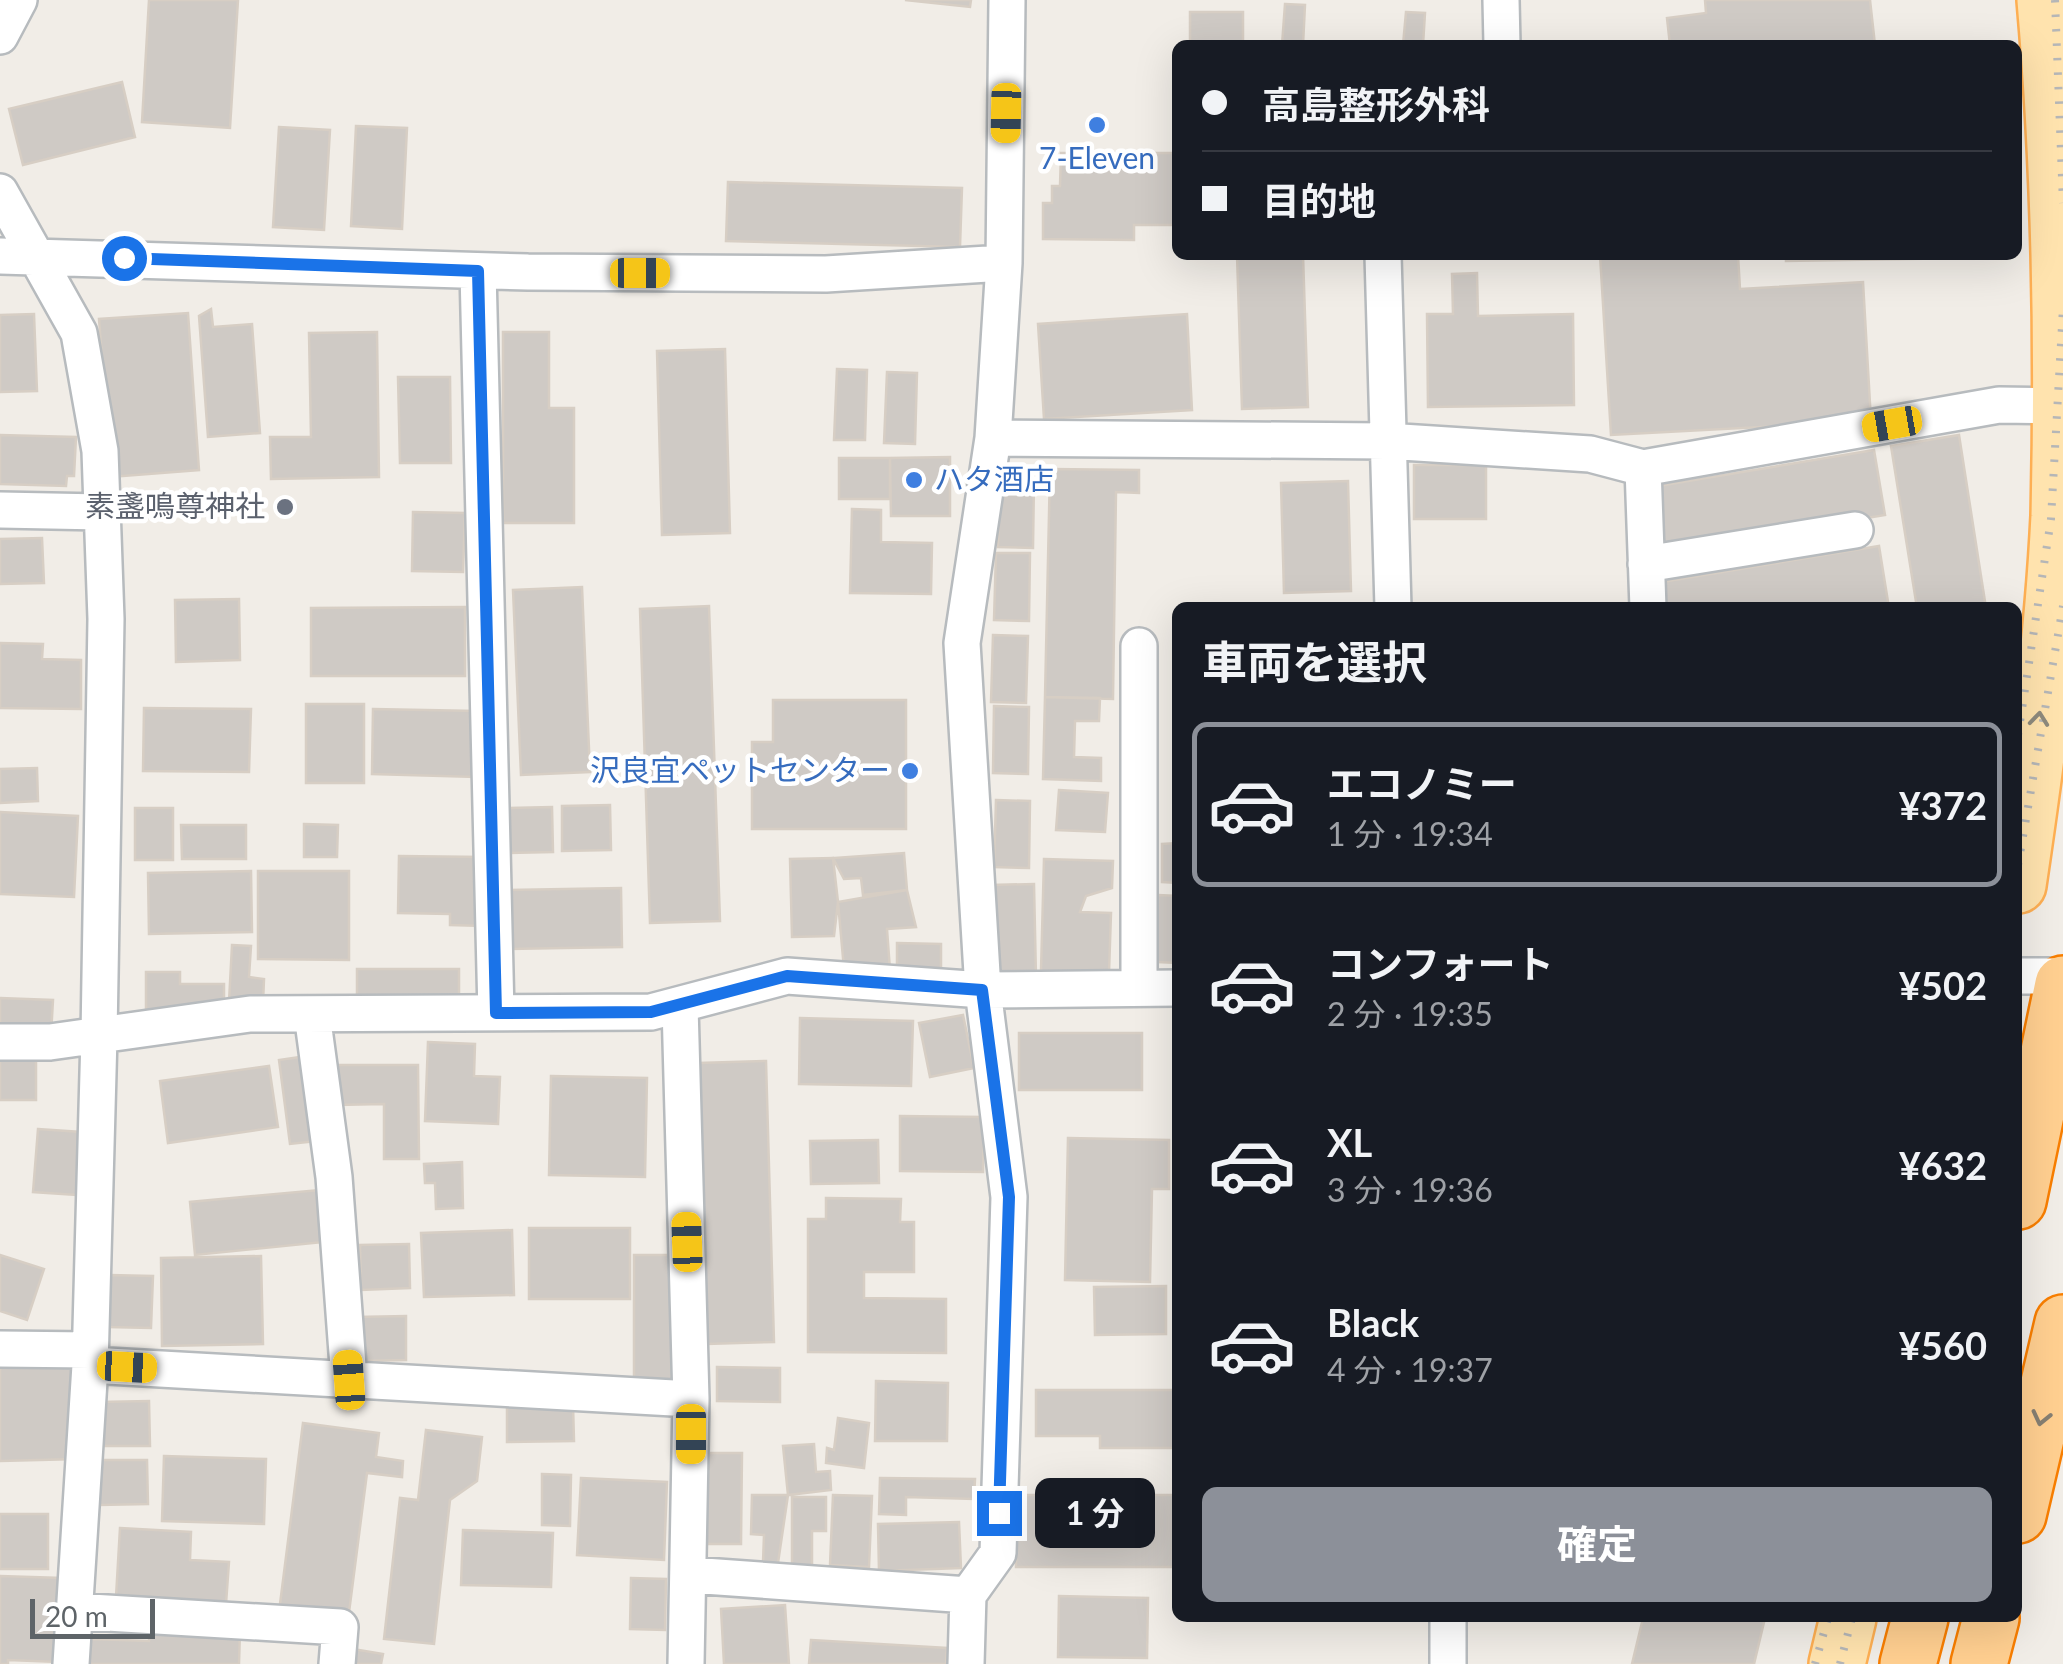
<!DOCTYPE html>
<html lang="ja">
<meta charset="utf-8">
<style>
:root{--surface:#171b24;--page:#20242c;--text:#f1f3f6;--muted:#9ea1a6;--line:#363941;--accent:#8c9099}
body{margin:0;font-family:Lato,"Noto Sans JP",sans-serif;background:var(--page);color:var(--text);height:100vh;display:flex;flex-direction:column;font-size:38px;white-space:nowrap}
*{box-sizing:border-box;margin:0}
p{font-size:32px;color:var(--muted)}
.icon{flex:none;width:55px;height:55px;fill:none;stroke:currentColor;stroke-width:2;stroke-linecap:round;stroke-linejoin:round}
.map{position:relative;flex:1;overflow:hidden}
.sheet{position:absolute;left:1172px;top:602px;width:850px;height:1020px;display:flex;flex-direction:column;background:var(--surface);border-radius:15px;box-shadow:0 10px 40px #0002}
.sheet>*{flex:none}
.guide{position:absolute;left:1172px;top:40px;width:850px;height:220px;border-radius:15px;box-shadow:0 10px 40px #0002;display:grid;align-content:center;height:220px;padding:0 30px;background:var(--surface)}
.scale{position:absolute;left:30px;bottom:25px;width:125px;box-sizing:border-box;padding-left:10px;border:5px solid #5e6468;border-top:0;font-size:28px;line-height:35px;white-space:nowrap;color:#5e6468;-webkit-text-stroke:8px #fff;paint-order:stroke}
.end{position:absolute;width:45px;height:45px;margin:-22px;border:12px solid #1a73e8;background:#fff;box-shadow:0 0 0 5px #fff}
.from{border-radius:50%}
.bubble{position:absolute;height:70px;border-radius:15px;background:var(--surface);box-shadow:0 10px 40px #0002;font-size:32px;font-weight:700;line-height:70px;text-align:center}
.car{position:absolute;width:30px;height:60px;margin:-30px -15px;border-radius:12px;box-shadow:0 0 8px 2px #0007;background:linear-gradient(#f5c518 24%,#345 0 40%,#f5c518 0 76%,#345 0 86%,#f5c518 0)}
.guide b{display:flex;align-items:center;gap:35px;height:95px;font-size:38px}
.guide b+b{border-top:2px solid var(--line)}
.guide i{width:25px;height:25px;background:var(--text)}
ul{padding:0;list-style:none}
li{display:flex;align-items:center;gap:30px;height:165px;margin:0 20px 15px;padding:0 10px;border:5px solid transparent;border-radius:15px}
li div{flex:1}
li b{display:block;font-size:38px}
li em{font-style:normal;font-weight:700}
li.selected{border-color:var(--accent)}
li>.icon{width:90px;height:90px;stroke-width:1.5}
h2{padding:0 30px;font-size:45px;line-height:120px}
.primary-button{display:flex;gap:20px;margin-top:auto;padding:20px 30px}
.primary-button a{flex:1;height:115px;border-radius:15px;background:var(--accent);color:#fff;font-size:40px;font-weight:700;line-height:115px;text-align:center}
.map>svg:first-child{display:block}
.building{fill:#cfcac5;stroke:#d7cec4;stroke-width:2.5}
.lines{fill:none;stroke-linecap:round;stroke-linejoin:round}
.minor-casing{stroke:#b7bbbe;stroke-width:40}
.primary-casing{stroke:#feaf53;stroke-width:60}
.motorway-casing{stroke:#f87e00;stroke-width:60}
.minor{stroke:#fff;stroke-width:35}
.primary{stroke:#ffe3ae;stroke-width:55}
.motorway{stroke:#ffcf90;stroke-width:55}
.rail{stroke:#b5b6b7;stroke-width:8;stroke-dasharray:2.5 12;stroke-linecap:butt}
.oneway{stroke:#8e8a7d}
.oneway2{stroke:#867f72}
.route{stroke:#1a73e8;stroke-width:12}
.shop-dot{fill:#3f7fe0;stroke:#fff;stroke-width:4}
.worship-dot{fill:#6b7280;stroke:#fff;stroke-width:4}
.labels{text-anchor:middle;stroke-width:9;stroke-linejoin:round;paint-order:stroke}
.shop-label{font-size:30px;fill:#366cbe;stroke:#fff}
.worship-label{font-size:30px;fill:#5b616d;stroke:#fff;text-anchor:end}
</style>
<div class="map">
<svg width="2063" height="1664" viewBox="0 0 2063 1664">
<rect width="100%" height="100%" fill="#f1ede7"/>
<!-- building -->
<path class="building" d="M149,0H238L230,128L142,122Z
M905,0H971L970,7Z
M1705,0H1870L1875,45H1670L1667,18L1706,13Z
M1285,4L1305,5L1303,45H1282Z
M1190,12H1243V45H1190Z
M1406,12L1425,13L1423,45H1403Z
M122,82L135,137L23,165L9,109Z
M356,126L407,128L402,229L351,226Z
M279,127L330,130L324,230L273,227Z
M1061,153H1178V225H1134V240L1043,239V203H1052V186H1060Z
M728,182L962,188L960,247L726,241Z
M1237,255H1303L1308,407L1242,409Z
M1600,255H1738L1740,289L1863,282L1871,421L1611,435Z
M1786,255H1968V258L1786,261Z
M1477,273L1478,316L1573,314L1574,405L1428,407L1427,314H1453L1452,274Z
M211,309L213,327L252,324L260,433L208,437L199,316Z
M188,313L199,470L111,477L99,319Z
M34,314L37,391L0,392V315Z
M1187,314L1192,410L1044,419L1038,324Z
M377,332L379,477L271,479L270,437H311L309,333Z
M503,332H549V408H574V523H503Z
M725,349L730,533L662,535L657,351Z
M837,369L867,370L865,440H834Z
M887,372L917,373L915,444L884,443Z
M398,377H450L451,463H400Z
M0,435L76,437L74,476H67L66,486L0,484Z
M1959,435L1986,608H1917L1891,446Z
M1874,450L1885,515L1663,552L1652,487Z
M950,457V516H891L890,458Z
M839,458H890V499H839Z
M1414,465H1486V519H1414Z
M1050,469L1139,470V493L1116,492L1113,699L1045,697Z
M1000,480L1034,481L1033,548L998,547Z
M1348,481L1351,591L1284,593L1281,483Z
M852,509L881,510V542L932,543L931,594L850,593Z
M413,512L465,513L463,572L412,571Z
M42,538L44,583L0,584V539Z
M1879,546L1889,608H1660L1656,583Z
M996,553H1030L1029,621L994,620Z
M582,587L590,772L521,775L513,590Z
M239,599L240,660L176,662L175,600Z
M709,606L720,921L650,923L640,609Z
M465,607V676H311V608Z
M993,635L1028,636L1026,703L991,702Z
M0,643L43,644L42,659L81,660V709L0,708Z
M1045,697L1100,698L1099,721H1075L1074,757L1101,758V781L1043,779Z
M773,700H906V829H752V742H773Z
M306,704H364V783H306Z
M994,706L1029,707L1028,774L993,773Z
M144,708L251,709L249,772L143,771Z
M373,709L477,711L476,777L372,774Z
M37,768L38,801L0,803V769Z
M1059,790L1108,793L1105,832L1056,830Z
M996,800L1030,801L1029,868L994,867Z
M610,805L611,850L562,851V806Z
M552,807L553,852L504,853L503,808Z
M135,808H173V860H135Z
M0,812L78,816L74,897L0,894Z
M304,824L338,825L337,857H304Z
M181,825H246V859H182Z
M1178,843V883L1162,882V844Z
M904,853L907,890L863,895L861,878L844,879L833,858Z
M399,856L484,857L483,926L450,925V914L398,913Z
M833,858L838,902L834,936L792,937L790,859Z
M1044,859L1113,861L1112,888L1086,896L1080,912L1111,913L1109,973L1041,971Z
M251,871L252,932L149,934L148,873Z
M258,871H349V960L258,959Z
M1034,884L1036,977L993,978L991,885Z
M621,888L622,947L507,949L506,890Z
M907,890L916,927L887,929L891,984L844,969L838,902Z
M1158,895L1178,896V963L1157,962Z
M897,943L941,944V975H897Z
M232,945L251,946L249,977L264,979L263,1004L229,1002Z
M357,969H459V1003L357,1002Z
M146,972H180V984H224V1012H146Z
M0,998L53,1000L51,1035L0,1032Z
M963,1015L974,1068L930,1077L919,1023Z
M800,1018L913,1021L911,1086L799,1084Z
M1019,1033H1142V1090H1019Z
M428,1042L475,1044L474,1076L500,1077L498,1124L425,1121Z
M307,1056L318,1141L290,1144L279,1060Z
M0,1057L36,1058V1100H0Z
M766,1061L774,1342L707,1344L699,1063Z
M337,1065H418L419,1159H384V1104L337,1105Z
M269,1066L278,1127L168,1143L160,1081Z
M551,1076L647,1078L645,1177L549,1175Z
M900,1116L984,1117L983,1172L900,1171Z
M38,1129L81,1132L76,1195L33,1192Z
M1068,1138L1169,1140V1189H1152L1150,1282L1065,1280Z
M878,1140L879,1183L811,1184L810,1141Z
M462,1162L463,1208L436,1209L435,1183H425L424,1164Z
M319,1190L324,1242L195,1255L190,1202Z
M826,1198L901,1199L900,1222H914V1272H864V1298L946,1299V1353L808,1352V1219H826Z
M529,1228H630V1299H529Z
M512,1230L514,1295L424,1297L421,1233Z
M409,1244L410,1288L361,1290L360,1245Z
M0,1255L44,1269L27,1320L0,1311Z
M634,1255H672V1385H634Z
M261,1256L263,1344L162,1346L161,1258Z
M109,1275L153,1276L151,1328L108,1327Z
M1166,1286V1334L1095,1335L1094,1287Z
M406,1316V1360L357,1361V1317Z
M75,1360L78,1459L0,1461V1362Z
M717,1367L780,1368V1402L717,1401Z
M876,1381L948,1383L947,1441H875Z
M1036,1390H1178V1448H1100V1436H1036Z
M149,1401L150,1446H101L100,1402Z
M573,1404L574,1441L507,1442V1406Z
M838,1418L869,1423L864,1468L826,1463L827,1448L834,1450Z
M303,1423L379,1433L376,1457L403,1461L402,1477L367,1473L348,1620L279,1612Z
M426,1430L482,1437L477,1481L450,1500L434,1644L384,1639L400,1498L418,1500Z
M814,1444L816,1472L830,1471L831,1490L788,1495L783,1446Z
M706,1453H742L741,1544H706Z
M164,1456L266,1459L264,1524L162,1521Z
M98,1460H147L148,1504L99,1505Z
M542,1474L571,1475L570,1526L542,1525Z
M581,1478L667,1482L664,1560L577,1555Z
M880,1478L975,1479L974,1499L906,1497V1515L879,1514Z
M752,1495H788L778,1563L763,1562L764,1535L751,1534Z
M833,1495L872,1496L869,1567L830,1565Z
M1016,1495H1178V1567H1016Z
M792,1497H826V1531H812V1567H792Z
M0,1514H48V1569H0Z
M959,1522L961,1568L879,1571L878,1524Z
M120,1528L191,1532L190,1560L229,1562L226,1604L116,1597Z
M463,1530L553,1533L551,1587L461,1585Z
M0,1576L62,1578L58,1662L8,1660V1664H0Z
M631,1578L666,1579L665,1630L630,1629Z
M1059,1596L1148,1598L1147,1658L1058,1657Z
M785,1605L789,1664H724L721,1609Z
M1643,1618H1765L1754,1664H1632Z
M150,1627L240,1631L239,1664H90L91,1639L149,1641Z
M811,1640L947,1648L946,1664H809Z
M347,1648L383,1654L381,1664H345Z"/>
<g class="lines">
<!-- minor casing -->
<g class="minor-casing">
<path id="minor" d="M1501,0L1502,45
M0,36L19,0
M0,192L79,333L100,451L106,619L99,1036L90,1365L71,1664
M1383,255L1393,608
M0,256L528,272L826,274L1004,263
M478,271L496,1013
M993,438L1386,441L1590,454L1643,468L1999,405L2061,406
M1643,468L1648,608
M0,510L102,512
M1646,564L1855,530
M1139,646V988
M2018,976H2063
M680,1006L691,1399L686,1664
M312,1014L334,1177L349,1380
M0,1042H50L250,1014L651,1012L787,976L983,990L1178,988
M0,1349L90,1350
M90,1365L691,1399
M690,1575L968,1595
M74,1611L340,1627L337,1664
M1448,1618V1664
M966,1664L968,1595L998,1553L1009,1197L983,990L962,643L993,438L1004,263L1007,0"/>
</g>
<!-- primary casing -->
<g class="primary-casing">
<path id="primary" d="M2018,885C2036,763 2053,639 2059,516C2063,345 2060,170 2045,0
M1837,1664L1848,1618"/>
</g>
<!-- motorway casing -->
<g class="motorway-casing">
<path id="motorway" d="M2018,1201L2063,984
M2018,1515L2063,1323
M1908,1664L1920,1618
M1979,1664L1991,1618"/>
</g>
<!-- minor -->
<use href="#minor" class="minor"/>
<!-- primary -->
<use href="#primary" class="primary"/>
<!-- motorway -->
<use href="#motorway" class="motorway"/>
<!-- rail -->
<path class="rail" d="M2055,0L2063,203
M2018,735L2051,519L2063,308
M2018,865L2063,606
M1815,1664L1828,1618
M1840,1664L1852,1618"/>
</g>
<!-- one-way arrows -->
<defs><path id="oneway-chevron" d="M-2-3.5L2.5 0L-2 3.5" fill="none" stroke-width="1.6" stroke-linecap="round" stroke-linejoin="round" transform="scale(2.5)"/></defs>
<use class="oneway" href="#oneway-chevron" transform="translate(2039 719) rotate(-84)"/>
<use class="oneway2" href="#oneway-chevron" transform="translate(2041 1418) rotate(103)"/>
<g class="lines">
<!-- route -->
<path class="route" d="M124,258L478,271L496,1013L651,1012L787,976L982,990L1009,1197L999,1513"/>
</g>
<!-- markers -->
<g class="shop-dot">
<circle cx="1097" cy="125" r="10"/>
<circle cx="914" cy="480" r="10"/>
<circle cx="910" cy="771" r="10"/>
</g>
<circle class="worship-dot" cx="285" cy="507" r="10"/>
<g class="labels">
<!-- shop labels -->
<g class="shop-label">
<text x="1097" y="169">7-Eleven</text>
<text x="934" y="490" text-anchor="start">ハタ酒店</text>
<text x="890" y="781" text-anchor="end">沢良宜ペットセンター</text>
</g>
<!-- worship labels -->
<g class="worship-label">
<text x="265" y="517">素盞鳴尊神社</text>
</g>
</g>
</svg>
<div class="scale">20 m</div>
<i class="end from" style="left:124px;top:258px"></i>
<i class="end" style="left:999px;top:1513px"></i>
<div class="bubble" style="left:1035px;top:1478px;width:120px">1 分</div>
<i class="car" style="left:1006px;top:113px;rotate:181deg"></i>
<i class="car" style="left:640px;top:273px;rotate:90deg"></i>
<i class="car" style="left:1892px;top:424px;rotate:260deg"></i>
<i class="car" style="left:687px;top:1242px;rotate:358deg"></i>
<i class="car" style="left:127px;top:1367px;rotate:93deg"></i>
<i class="car" style="left:349px;top:1380px;rotate:356deg"></i>
<i class="car" style="left:691px;top:1434px;rotate:180deg"></i>
<div class="guide">
<b><i class="from"></i>高島整形外科</b>
<b><i></i>目的地</b>
</div>
<section class="sheet">
<h2>車両を選択</h2>
<ul>
<li class="selected"><svg class="icon" aria-label="car" viewBox="0 0 24 24"><path d="M5 17H2v-5l4-1 3-4h7l3 4 3 1v5h-3M9 17h6M6 11h13"/><circle cx="7" cy="17" r="2"/><circle cx="17" cy="17" r="2"/></svg><div><b>エコノミー</b><p>1 分 · 19:34</p></div><em>¥372</em></li>
<li><svg class="icon" aria-label="car" viewBox="0 0 24 24"><path d="M5 17H2v-5l4-1 3-4h7l3 4 3 1v5h-3M9 17h6M6 11h13"/><circle cx="7" cy="17" r="2"/><circle cx="17" cy="17" r="2"/></svg><div><b>コンフォート</b><p>2 分 · 19:35</p></div><em>¥502</em></li>
<li><svg class="icon" aria-label="car" viewBox="0 0 24 24"><path d="M5 17H2v-5l4-1 3-4h7l3 4 3 1v5h-3M9 17h6M6 11h13"/><circle cx="7" cy="17" r="2"/><circle cx="17" cy="17" r="2"/></svg><div><b>XL</b><p>3 分 · 19:36</p></div><em>¥632</em></li>
<li><svg class="icon" aria-label="car" viewBox="0 0 24 24"><path d="M5 17H2v-5l4-1 3-4h7l3 4 3 1v5h-3M9 17h6M6 11h13"/><circle cx="7" cy="17" r="2"/><circle cx="17" cy="17" r="2"/></svg><div><b>Black</b><p>4 分 · 19:37</p></div><em>¥560</em></li>
</ul>
<div class="primary-button"><a>確定</a></div>
</section>
</div>
